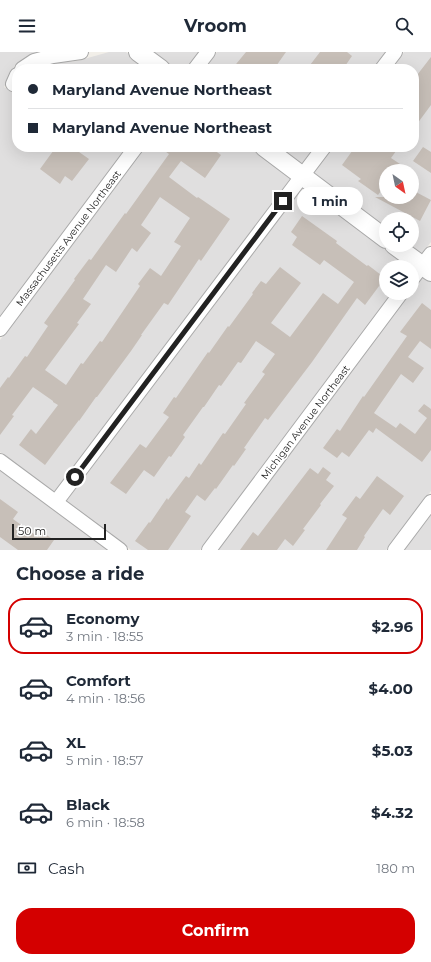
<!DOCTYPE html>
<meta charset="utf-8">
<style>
:root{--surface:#fff;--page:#f2f2f3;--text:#1f2937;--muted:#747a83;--line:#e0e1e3;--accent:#d40000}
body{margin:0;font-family:Montserrat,sans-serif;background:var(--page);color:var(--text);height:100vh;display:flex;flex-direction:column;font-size:15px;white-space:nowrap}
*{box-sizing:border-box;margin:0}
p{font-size:13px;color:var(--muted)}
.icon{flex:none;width:22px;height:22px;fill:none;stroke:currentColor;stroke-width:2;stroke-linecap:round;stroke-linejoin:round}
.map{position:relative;height:498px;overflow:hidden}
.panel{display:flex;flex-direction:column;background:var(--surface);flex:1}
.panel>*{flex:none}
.banner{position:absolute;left:12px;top:12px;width:407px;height:88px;border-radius:16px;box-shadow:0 4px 16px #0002;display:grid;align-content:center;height:88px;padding:0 16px;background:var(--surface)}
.needle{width:26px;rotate:147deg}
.controls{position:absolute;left:379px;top:112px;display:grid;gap:8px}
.controls a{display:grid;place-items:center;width:40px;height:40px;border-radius:50%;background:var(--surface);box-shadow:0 4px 16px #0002;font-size:20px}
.scale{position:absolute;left:12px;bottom:10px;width:94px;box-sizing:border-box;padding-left:4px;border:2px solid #222;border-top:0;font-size:11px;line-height:14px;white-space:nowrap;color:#222;-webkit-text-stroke:3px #fff;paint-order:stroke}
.end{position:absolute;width:18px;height:18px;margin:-9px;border:5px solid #222;background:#fff;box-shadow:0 0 0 2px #fff}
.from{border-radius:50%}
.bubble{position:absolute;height:28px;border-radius:14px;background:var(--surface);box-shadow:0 4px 16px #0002;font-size:13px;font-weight:700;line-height:28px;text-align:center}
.banner b{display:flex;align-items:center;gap:14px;height:38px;font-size:15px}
.banner b+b{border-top:1px solid var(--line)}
.banner i{width:10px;height:10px;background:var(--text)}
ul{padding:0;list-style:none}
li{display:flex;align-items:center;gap:12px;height:56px;margin:0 8px 6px;padding:0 8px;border:2px solid transparent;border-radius:16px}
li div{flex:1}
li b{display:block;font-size:15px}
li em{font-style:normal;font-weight:700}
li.active{border-color:var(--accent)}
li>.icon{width:36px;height:36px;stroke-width:1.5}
h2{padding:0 16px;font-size:18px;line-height:48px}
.pay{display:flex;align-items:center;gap:10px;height:44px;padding:0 16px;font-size:15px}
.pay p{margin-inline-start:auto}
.primary-button{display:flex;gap:8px;margin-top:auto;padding:8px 16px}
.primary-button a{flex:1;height:46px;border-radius:16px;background:var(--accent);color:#fff;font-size:16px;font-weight:700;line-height:46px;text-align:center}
header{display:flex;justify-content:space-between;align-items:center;height:52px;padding:0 16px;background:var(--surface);font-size:18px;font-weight:700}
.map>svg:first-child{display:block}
.residential{fill:#e0dfdf;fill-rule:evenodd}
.building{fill:#c7bfb8;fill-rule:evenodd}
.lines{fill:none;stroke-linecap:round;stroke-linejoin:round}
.minor-casing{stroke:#a9a9a9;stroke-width:16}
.tertiary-casing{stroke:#a9a9a9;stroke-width:20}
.minor{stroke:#fff;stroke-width:14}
.tertiary{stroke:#fff;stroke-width:18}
.route{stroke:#222;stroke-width:5}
.labels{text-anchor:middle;stroke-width:3;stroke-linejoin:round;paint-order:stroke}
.street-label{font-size:10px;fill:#222;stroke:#fff}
</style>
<header><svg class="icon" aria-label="menu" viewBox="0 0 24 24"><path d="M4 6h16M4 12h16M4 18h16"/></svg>Vroom<svg class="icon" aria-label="search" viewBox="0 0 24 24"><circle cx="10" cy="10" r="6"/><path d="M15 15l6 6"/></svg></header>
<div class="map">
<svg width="431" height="498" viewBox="0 0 431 498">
<rect width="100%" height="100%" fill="#f2efe9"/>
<!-- residential -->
<path class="residential" d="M0,0H41L30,3L15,13L4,35L16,42L17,40V95H127L0,265Z
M109,0H126L150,17H35L55,11L77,9Z
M149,0H199L186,17H172Z
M217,0H386L373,17H204Z
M404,0H431V190L420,204L405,193H412V167H386V179L312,123L333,95H414V17H392ZM386,119H412V145H386Z
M145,95H253L292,125L54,441L0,400V288Z
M274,95H315L300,115Z
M304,134L412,215H386V241H392L200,498H131L66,449Z
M424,223L431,229V439L386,498H218L410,241H412V239Z
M0,417L109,498H0Z
M431,463V498H404Z"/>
<!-- building -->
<path class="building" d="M246,0H286L274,17H232Z
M320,0H347L352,4L343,17H307Z
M431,5V53L414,76V27Z
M56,95H72L89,107L72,129L65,124L60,132L40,117Z
M159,95H210L221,103L205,126L181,109L169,125L197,146L198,145L230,167L201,209L199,207L168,253L164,251L141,283H142L131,299L97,345H96L79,369V368L57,397L45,413L19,393L31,377L36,382L58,353L53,350V349L33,335L12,363L14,364L0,383V336L8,325L9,326L25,304L27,305L48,274L44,271L75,228L74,227L89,207L91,208L125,161L126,162L169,102ZM160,145L190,166L174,190L181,194L161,224L150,216L138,232L140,234L102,290L100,289L83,312L81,311L66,333L45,318L79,272L77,271L91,252L83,247L106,213L116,220L132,196L137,200L151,181L141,173Z
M355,95H399L391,106L400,112L395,119H386V132L378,143L358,129L361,127L342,113Z
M423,95L431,100V121L413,109Z
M412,138L431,148L420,169L375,145H412Z
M302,164L337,189L336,191L367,214L368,213L385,226L365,253L357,246L312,310L268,368L265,366L244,396L246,397L234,414L233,413L216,437L215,436L205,449L197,443L185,460L191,464L168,498H148L135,489L149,470L150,471L167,446L168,448L186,424L189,426L199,411L201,413L223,381L225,382L246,352L244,351L265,322L262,320L275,302L256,289L241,311L238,310L221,334L219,333L204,355H203L183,383L185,385L171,405L169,404L154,425L144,418L126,442L110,431L140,392L146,396L169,365L163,361L174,345L176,346L208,300L209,301L228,274L229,275L253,242L252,241L261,229L266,232L280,215L301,231L271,271L290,285L323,241L338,252L354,230L324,208L320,213L292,193L297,185L291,180Z
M422,251L431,258V297L420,289L408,305L424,316L413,331L401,322L374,361L396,376L400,371L415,382L427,366L418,359L424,352L431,357V398L422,410L376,376L373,381L369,378L349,405L342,400L337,406L323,396L337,377L340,379L363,344L364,345L407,284L400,280Z
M323,415L331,421L326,428L334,434L320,452L321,453L303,477L305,478L293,494L285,487L277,498H240L253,480L258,484L310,416L318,422Z
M377,424L404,444L390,463L383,457L364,484L365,485L357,498H326L347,466L342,463L356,444L360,447Z
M0,447L18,460L13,467L38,485L42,480L54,488L47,498H18L0,485Z"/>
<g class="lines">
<!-- minor casing -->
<g class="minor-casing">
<path id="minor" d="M22,17L34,9L53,4L81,0
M195,17L208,0
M382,17L395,0
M13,32L17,23
M412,227L431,202
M0,277L136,95
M0,409L120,498
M56,450L324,95
M209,498L401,241
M395,498L431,450"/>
</g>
<!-- tertiary casing -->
<g class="tertiary-casing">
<path id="tertiary" d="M138,0L161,17
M264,95L386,187
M394,193L431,220"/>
</g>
<!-- minor -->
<use href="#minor" class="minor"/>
<!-- tertiary -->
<use href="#tertiary" class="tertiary"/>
</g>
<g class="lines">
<!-- route -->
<path class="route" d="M75,425L283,149"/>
</g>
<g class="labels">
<!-- street labels -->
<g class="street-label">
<text transform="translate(68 186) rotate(-53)" y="4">Massachusetts Avenue Northeast</text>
<text transform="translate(305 370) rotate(-53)" y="4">Michigan Avenue Northeast</text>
</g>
</g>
</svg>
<div class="controls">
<a><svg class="needle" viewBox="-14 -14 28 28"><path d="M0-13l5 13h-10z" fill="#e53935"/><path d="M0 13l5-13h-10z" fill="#747a83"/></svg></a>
<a><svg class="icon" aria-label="locate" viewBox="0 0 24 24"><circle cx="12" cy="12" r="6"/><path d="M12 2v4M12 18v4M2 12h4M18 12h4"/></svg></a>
<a><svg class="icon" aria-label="layers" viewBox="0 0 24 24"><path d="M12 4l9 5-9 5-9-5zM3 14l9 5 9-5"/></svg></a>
</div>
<div class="scale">50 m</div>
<i class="end from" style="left:75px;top:425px"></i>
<i class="end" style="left:283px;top:149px"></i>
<div class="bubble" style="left:297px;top:135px;width:66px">1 min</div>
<div class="banner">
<b><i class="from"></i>Maryland Avenue Northeast</b>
<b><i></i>Maryland Avenue Northeast</b>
</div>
</div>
<section class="panel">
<h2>Choose a ride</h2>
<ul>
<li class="active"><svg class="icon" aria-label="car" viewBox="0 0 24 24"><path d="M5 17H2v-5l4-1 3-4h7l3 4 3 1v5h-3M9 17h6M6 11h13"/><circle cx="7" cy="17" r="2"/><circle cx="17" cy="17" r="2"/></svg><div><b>Economy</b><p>3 min · 18:55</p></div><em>$2.96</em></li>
<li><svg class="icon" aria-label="car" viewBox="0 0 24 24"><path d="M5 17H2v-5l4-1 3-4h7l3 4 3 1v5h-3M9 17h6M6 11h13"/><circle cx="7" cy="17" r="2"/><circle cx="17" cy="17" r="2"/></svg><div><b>Comfort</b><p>4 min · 18:56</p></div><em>$4.00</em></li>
<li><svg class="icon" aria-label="car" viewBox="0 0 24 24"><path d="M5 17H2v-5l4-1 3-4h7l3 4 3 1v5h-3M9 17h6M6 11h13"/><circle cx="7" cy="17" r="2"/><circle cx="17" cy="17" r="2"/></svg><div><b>XL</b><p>5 min · 18:57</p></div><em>$5.03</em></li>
<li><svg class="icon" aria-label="car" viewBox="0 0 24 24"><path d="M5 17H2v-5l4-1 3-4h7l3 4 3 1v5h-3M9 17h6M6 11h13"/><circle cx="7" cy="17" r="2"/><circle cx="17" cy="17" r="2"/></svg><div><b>Black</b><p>6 min · 18:58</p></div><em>$4.32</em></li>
</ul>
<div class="pay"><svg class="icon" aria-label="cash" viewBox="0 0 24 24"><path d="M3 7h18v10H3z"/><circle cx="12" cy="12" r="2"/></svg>Cash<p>180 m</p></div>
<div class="primary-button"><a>Confirm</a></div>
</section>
